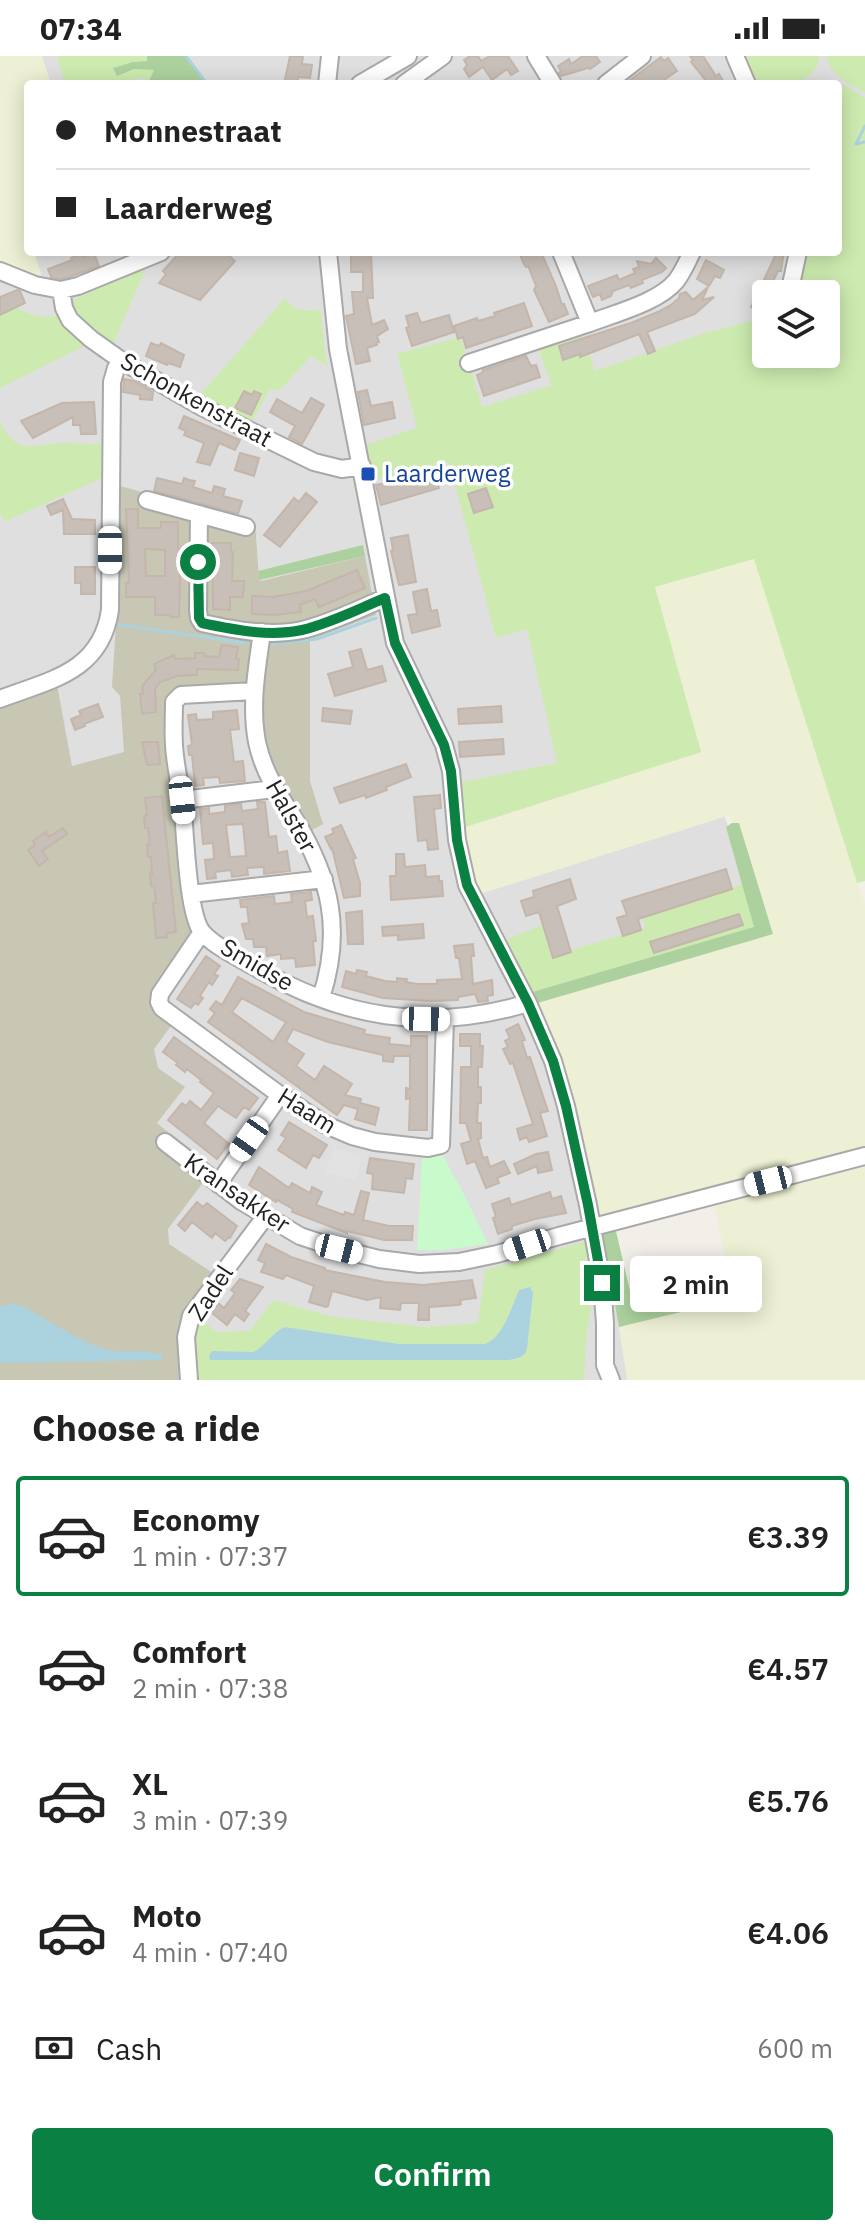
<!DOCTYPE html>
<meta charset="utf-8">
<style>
:root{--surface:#fff;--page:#f2f2f2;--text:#222;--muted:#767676;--line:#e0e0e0;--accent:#0b8043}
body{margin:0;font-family:"IBM Plex Sans",sans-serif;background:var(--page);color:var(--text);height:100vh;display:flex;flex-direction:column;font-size:30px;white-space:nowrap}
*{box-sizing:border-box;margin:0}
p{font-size:26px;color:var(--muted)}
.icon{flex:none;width:44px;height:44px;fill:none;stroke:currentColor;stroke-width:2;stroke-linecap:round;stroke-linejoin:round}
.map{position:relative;height:1324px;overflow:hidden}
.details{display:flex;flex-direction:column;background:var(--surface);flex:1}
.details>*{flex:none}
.top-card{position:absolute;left:24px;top:24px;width:818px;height:176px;border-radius:8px;box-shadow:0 4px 20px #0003;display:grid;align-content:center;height:176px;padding:0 32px;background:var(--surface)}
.tools{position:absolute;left:752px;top:224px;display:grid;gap:16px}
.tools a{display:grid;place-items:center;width:88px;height:88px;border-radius:8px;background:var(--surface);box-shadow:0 4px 20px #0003;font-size:40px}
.end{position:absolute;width:36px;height:36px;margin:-18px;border:10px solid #0b8043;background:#fff;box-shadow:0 0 0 4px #fff}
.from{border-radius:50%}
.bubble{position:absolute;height:56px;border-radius:8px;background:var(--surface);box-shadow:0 4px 20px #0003;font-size:26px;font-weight:600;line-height:56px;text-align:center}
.car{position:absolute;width:24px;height:48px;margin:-24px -12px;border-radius:10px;box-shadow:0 0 6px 2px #0007;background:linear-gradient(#fff 24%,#345 0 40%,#fff 0 76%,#345 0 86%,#fff 0)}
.top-card b{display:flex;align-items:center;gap:28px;height:76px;font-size:30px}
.top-card b+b{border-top:2px solid var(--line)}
.top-card i{width:20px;height:20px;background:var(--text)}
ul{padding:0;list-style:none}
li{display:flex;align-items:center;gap:24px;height:120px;margin:0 16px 12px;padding:0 16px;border:4px solid transparent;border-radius:8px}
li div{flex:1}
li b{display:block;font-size:30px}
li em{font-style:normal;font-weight:600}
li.active{border-color:var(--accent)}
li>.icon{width:72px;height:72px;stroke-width:1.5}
h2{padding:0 32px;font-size:36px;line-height:96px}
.pay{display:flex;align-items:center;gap:20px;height:88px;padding:0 32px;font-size:30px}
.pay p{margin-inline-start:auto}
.button{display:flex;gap:16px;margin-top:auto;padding:16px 32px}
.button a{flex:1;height:92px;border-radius:8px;background:var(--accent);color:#fff;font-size:32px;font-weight:600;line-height:92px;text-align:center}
.status{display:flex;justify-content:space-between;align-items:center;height:56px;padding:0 40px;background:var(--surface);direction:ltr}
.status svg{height:22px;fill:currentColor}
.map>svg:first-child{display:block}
.residential{fill:#e0dfdf;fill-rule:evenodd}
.construction{fill:#c7c7b4}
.farmland{fill:#eef0d5}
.grass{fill:#cdebb0;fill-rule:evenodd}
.forest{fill:#add19e}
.park{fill:#c8facc}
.parking{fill:#e2e2e2}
.water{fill:#aad3df}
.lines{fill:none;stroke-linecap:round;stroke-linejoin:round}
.stream{stroke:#aad3df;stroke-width:3}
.building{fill:#c7bfb8;stroke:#c4b6ab;stroke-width:2;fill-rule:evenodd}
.minor-casing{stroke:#a9a9a9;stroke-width:20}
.minor{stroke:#fff;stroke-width:16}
.route{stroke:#0b8043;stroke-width:10}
.transit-dot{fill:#1a4fb4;stroke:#fff;stroke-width:3}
.labels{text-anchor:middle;stroke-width:7;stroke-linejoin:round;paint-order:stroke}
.street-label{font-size:24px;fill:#222;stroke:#fff}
.transit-label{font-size:24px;fill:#164399;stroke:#fff;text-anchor:start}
</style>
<div class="status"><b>07:34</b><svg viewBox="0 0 49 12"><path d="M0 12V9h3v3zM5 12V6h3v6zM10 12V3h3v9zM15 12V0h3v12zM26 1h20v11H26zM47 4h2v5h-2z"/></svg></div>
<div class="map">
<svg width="865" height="1324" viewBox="0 0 865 1324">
<rect width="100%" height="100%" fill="#f2efe9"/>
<!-- residential -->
<path class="residential" d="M0,0H865V277L826,238H766V273L578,330L763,873L600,1144L632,1324H0ZM28,28H838V196H28Z"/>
<!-- construction -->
<path class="construction" d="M116,429L255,466L259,524L261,525L365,500L376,559L310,584V725L323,768L307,777L278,726L264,694L258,631L174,637L195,878L154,939L174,966L154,993L158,1012L185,1031L157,1067L168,1076L159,1086L205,1124L168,1173L169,1188L216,1219L188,1254L185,1324H0V651L57,629L72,710L124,696L120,640L112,631L116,568L113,561Z"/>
<!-- farmland -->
<path class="farmland" d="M0,0H42L51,28H28V174L25,176L28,179V196H34L43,224L0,206Z
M755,503L865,849V1092L810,1109L672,1145L597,1160L534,948L773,878L739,767H732L730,761L727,760L480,838L470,813L462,772L701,696L655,531Z
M865,1104V1324H627L619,1271L735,1243L713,1146Z"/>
<!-- grass -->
<path class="grass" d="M57,0H147V5L133,6L113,13L117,19L134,13L154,14L149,25L142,22L132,24L129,28H65Z
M739,0H819C817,33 775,28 751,28Z
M826,0H865V37C849,27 831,20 826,0Z
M822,24L844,29L865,42V825L857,827L754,503L655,531L701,696L462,772L457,727L557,707L527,573L496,582L449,406L369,425L362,390L417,372L397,298L460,281L469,307L482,351L552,329L533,279L577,264L595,315L705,277L766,261V298H826V238H804L805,234L797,231L803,196H838V28H808Z
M141,212H146L113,288L94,275L69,251L71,245Z
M285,242C294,256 306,255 321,254L325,296L328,310L311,300L279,335L270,333L249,371L198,341Z
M17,252C33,260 42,263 59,259L84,290L0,332V259Z
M0,365C17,400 29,389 60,387C75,387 90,388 106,388V420L4,466L0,456Z
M743,828L755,871L529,937L502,885L542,869L551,900L645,872L642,860Z
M587,1185L588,1200L586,1212L591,1250L586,1286L584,1324H195L191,1283L196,1260L217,1276L250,1275L273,1244L330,1260L370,1265L426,1271L478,1267L485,1214ZM519,1234L520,1302L509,1304H211L253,1296C266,1290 271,1277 285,1271L399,1288H485C504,1281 511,1251 519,1234Z"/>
<!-- forest -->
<path class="forest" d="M147,0H186L207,28L153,27L149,25L154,14L134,13L117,20L113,12L133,6L147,5Z
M363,489L365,500L259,524L258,515Z
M732,767H739L773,878L534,948L529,937L754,871L726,771Z
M615,1171L631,1239L633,1240L730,1218L735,1243L619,1271L602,1175Z"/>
<!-- park -->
<path class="park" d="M442,1096L455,1124H457L488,1188L443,1194H417L422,1102H424L425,1099H434Z"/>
<!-- parking -->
<path class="parking" d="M335,1092L361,1101L356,1125L325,1116Z"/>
<!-- water -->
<path class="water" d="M530,1231L533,1236L527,1293C524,1302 518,1302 509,1304H210L209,1300L212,1295L253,1296C266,1290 271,1277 285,1271L399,1288H485C504,1281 511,1251 519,1234Z
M14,1248L22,1250C48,1264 79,1286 108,1294C124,1298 153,1292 163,1301L161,1304L0,1307V1251Z"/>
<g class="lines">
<!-- stream -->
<path class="stream" d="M186,0L207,28
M865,70L856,88L865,86
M115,568L245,587
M272,588L317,583L376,562"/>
</g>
<!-- building -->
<path class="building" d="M290,0H303L302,8L312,9L310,22L298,21L297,28H284Z
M470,0H478L481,5L490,0H508L518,15L511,19L507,13L492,24L483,11L469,21L464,13L467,9L464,4Z
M583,0H596L600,6L590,13L588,12L561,20L559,17L561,15L558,10L569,3L571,8Z
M690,0H703L716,20L719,18L725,28H703L707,26L691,6L693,4Z
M661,1L664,5L668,2L677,15L658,28H625Z
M180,196H225L235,205L200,244L159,227L166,218L163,215Z
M351,196H371L373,242H367L372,269L384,264L388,273L377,280L379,286L376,287L377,289L367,292L370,305L356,308L346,260L354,258L352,236H363V216H351Z
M519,196H541L556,230L562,249L564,248L568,258L549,266L534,234L536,230L528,210L526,211L523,206Z
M777,196H784L781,215H778L771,229L776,232L774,238H766V258L751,251Z
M94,197L99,210L69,221L61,223L51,221L48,213L72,204L71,202L82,198L83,201Z
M656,202L666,212L662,216L642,224L643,227L631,232L629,229L613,235L611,240L602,244L600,238L593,241L588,230L617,219L619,224L635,217L633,213L639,211L637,205L651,208Z
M706,204L724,214L720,222L715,220L709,230L697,223Z
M708,231L702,244L714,241L695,258L647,276L655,295L648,298L639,278L580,301V298L563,304L559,290L631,267L660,255L671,249L679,242L680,238L686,236L693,244Z
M17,234L20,235L25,247L0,259V241Z
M524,247L532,270L466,292L463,281L458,283L454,270L477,262L478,265L495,260L494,257Z
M417,257L421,267L449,259L454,276L412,290L406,272L409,271L406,260Z
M151,287L159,290L161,287L184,299L180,311L168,307L167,309L146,300Z
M526,300L531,310L536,309L540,321L484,340L477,319L482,317L483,314Z
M124,323L134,325L153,336L152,344L140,343V339L123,336Z
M367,334L371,350L392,346L395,362L364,369L358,336Z
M244,335L252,339L254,335L261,338L251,359L235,352Z
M311,342L324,349L302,388L289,381L295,370L270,356L277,343L302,357Z
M94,346L96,378H81L80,369H73V361L33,382L21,365L62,347Z
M184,360L240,384L235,394L219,387L210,409L197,406L204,387L184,379L186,375L179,372Z
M240,397L259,402L254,420L235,414Z
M435,418L439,432L381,449L376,429L390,426V428L408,423V425Z
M157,422L182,428L184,422L189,424L195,425L193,431L212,437L214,430L225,433L223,440L242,445L238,458L154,435Z
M486,432L493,451L474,457L468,438Z
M306,437L317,446L280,491L264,479L294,442L299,446Z
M63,443L72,463L95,464V478H64L63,454L51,459L47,450Z
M126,453H138V472H161V466H178V493H181L179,561H170V559H155V541H126V527L129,526ZM145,493L165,494V520H146Z
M408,479L416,526L399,529L391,495L393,494L391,482Z
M212,487H231V496H233L232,525H244L243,541H230V554L213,553Z
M75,511H95V538H81V527H75Z
M357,514L365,532L319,551L315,543L300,549L301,556L274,559L252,558V540L273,541L306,535Z
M427,533L431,555L437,554L440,570L412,577L408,559L417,558L413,536Z
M222,589L238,591L236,603H239L238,614L197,613V619L177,620L160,626L155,633L156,656L142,658L140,638H143L142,630L156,614L154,608L174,599L175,603L195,602V597H204L205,600L219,601Z
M361,593L367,614L382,610L386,625L335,640L328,618L353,611L349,596Z
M98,648L103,661L84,668L85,670L75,674L71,663L81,659L79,655Z
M501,650L502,666L459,668L458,653Z
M323,652L352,655L350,668L322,665Z
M237,654L239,673L230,674L234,706L243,705L245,725L220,727L219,721L203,722L204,729L195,730L192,699H189L188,690L192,689L188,659L196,658L197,664L213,663V656Z
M503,683L504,698L460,701L459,686Z
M142,686H158L160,708L147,709Z
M406,708L411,721L386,731L387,734L366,742L365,739L340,747L334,732Z
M440,739L441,752L434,753L438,793L428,794L427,784L418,785L414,741Z
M162,740L176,876L166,877L167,881L156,882L153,847H156L154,830H151L150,818H152L151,801H148L147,789L150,788L148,772H145L144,760L147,759L145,742Z
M257,746H265L269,781L276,780L278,797L287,795L290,815L264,818V811L247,812L248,819L232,821L231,814L215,816L216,822L207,823L205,804L214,803L213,787L203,788L200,753L209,752V758L225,756V750L237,748H241L242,755L258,753ZM243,768L246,800L230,801L226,769Z
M341,769L356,802L353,803L360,827V840L344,842L332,792L331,793L325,781L334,777L332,773Z
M63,772L67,778L42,795L48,803L39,810L28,794L35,789L33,785L46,776L49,781Z
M396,798H404L405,811L425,809L426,821L439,820V825H442L443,840L391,844L390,820H396Z
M726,813L732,833L638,863L641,874L623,880L617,862L627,859L622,845Z
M570,823L576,843L557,850L571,896L553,902L539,856L526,860L521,845L534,841L533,835Z
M311,836L312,844L305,845L307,861L313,860L316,885H313L315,909L296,911L295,902L281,903V898L267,900L266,891H254L253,883H246L242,868L249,867L247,851H241L240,844L274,840L275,848L292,846L291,838Z
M362,855L363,888H348L346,857Z
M739,858L743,869L654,897L650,886Z
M423,868L424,882L398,884V879L383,880L382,871Z
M473,888L474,900H471L473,928L492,924L493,939L487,940L488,945L478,946L475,938L458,941V944L430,945L383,942L342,931L346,915L356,918L357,914L367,916L366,920L385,925L397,926V922L407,923L406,926L417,928H437V924L462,923L459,902H456L454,890Z
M206,900L220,910L214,918L218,920L212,929L209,926L200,940L203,942L198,949L195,947L191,952L177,943Z
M238,921L304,956L365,974L364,978L390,982L389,988L411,990V980H427V1074H409L410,1042L406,1043V1032L410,1033V1000H394L393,1006L383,1005V999L328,986L293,973L286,986L304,998L296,1010L315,1024L324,1010L352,1028L345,1039L361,1043L360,1047L379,1052L375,1069L355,1063L358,1053L344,1049L337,1059L208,966L215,957L210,953L216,945L222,949ZM242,942L286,966L273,986L232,956Z
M518,968L525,984L522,985L527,1002L530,1001L548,1055L540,1057L547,1080L529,1086L527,1081L520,1084L517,1073L533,1068L513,1007L510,1008L503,993L508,991L505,985L510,982L506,974Z
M460,978H480V990H483L482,1011H478V1031H481V1047H478L477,1067H481V1082L478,1083L483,1102L487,1101L490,1111L504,1105L510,1117L497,1122L499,1127L486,1132L475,1105L467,1108L461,1088L471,1085L466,1067H460L461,1011H471V990H460Z
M174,981L258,1042L249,1054L244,1051L236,1062L218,1050L204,1067L229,1088L217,1103L168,1064L182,1047L186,1050L190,1045L201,1054L214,1037L200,1026L201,1024L187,1013L185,1016L176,1009L178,1007L163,996Z
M289,1066L327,1089L319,1102L313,1099L306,1112L278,1094L286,1082L281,1079Z
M548,1096L552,1114L538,1117L537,1110L518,1118L514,1108L536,1098Z
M370,1102L414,1108L412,1123L406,1122L404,1137L372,1133L373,1118L367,1117Z
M259,1111L289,1132L292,1127L310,1137L312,1131L322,1136L316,1149L344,1159L345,1156L354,1159L361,1135L369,1137L363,1164L389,1170H413L412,1184H384L347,1175V1177L292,1156L293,1153L277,1144L276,1146L249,1129Z
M550,1136L552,1143L561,1140L566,1157L535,1163L512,1170V1173L498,1178L493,1162L496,1161L492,1148L509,1142L511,1149Z
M197,1146L203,1151L207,1147L237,1170L230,1182L229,1181L225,1185L215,1177L212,1182L192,1166L185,1175L178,1169Z
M266,1188L291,1201L325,1212V1214L385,1226L423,1229L472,1224L476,1242L460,1244L461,1248L459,1249L429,1251V1264H418L419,1247H401L400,1254L380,1252L381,1241L367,1244L332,1235L328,1250L326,1251L309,1246L314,1230L286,1219L283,1223L261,1216L265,1207L258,1204Z
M679,1203L686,1229L639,1241L632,1215Z
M240,1223L263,1231L245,1255L249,1258L244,1265L235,1258L227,1269L212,1257L213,1255L218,1247L224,1252L235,1237L231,1234Z"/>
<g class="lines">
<!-- minor casing -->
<g class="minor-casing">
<path id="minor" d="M536,0L553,28
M735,0L747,28
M327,28L330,0
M360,28L408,0
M404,28L443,0
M606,28L642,0
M328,196L338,293L395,587L444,689L451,715L457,784L467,829L528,947L553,1005L566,1050L588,1149L602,1227L605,1267V1309L611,1324
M561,196L590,267C616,257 659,246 676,225C683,216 687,206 692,196
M0,215L35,229L61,234L78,230L161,196
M61,234L64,252L70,264L91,283L122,305L202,351L314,406L342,413L362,410
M789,238L798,196
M469,307L590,267
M147,444L246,471
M199,458L198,554L199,562L202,567C235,574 270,581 302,574C331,567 358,553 385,542
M262,576C257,612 250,649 257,686C263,715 278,738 294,762C331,823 343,874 321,942
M254,635L181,639L174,646C174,660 173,675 174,689C175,707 179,725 182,743C185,771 187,857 202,876C214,890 236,900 253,910C341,962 428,977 528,947
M0,643C50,624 101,616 110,554L112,326L116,312L122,305
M182,744L274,733
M191,838L324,823
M202,876L160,938L159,946L162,952L280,1039L326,1069L352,1080L375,1086L428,1092L441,1089L445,963
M165,1086L241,1145L300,1180L339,1193L379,1203L419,1208L459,1206L497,1198L559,1180L865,1100
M218,1128L280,1039
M189,1324L186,1281L191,1260L265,1161"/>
</g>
<!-- minor -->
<use href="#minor" class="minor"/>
</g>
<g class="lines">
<!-- route -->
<path class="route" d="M198,506L199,562L202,567C235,574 270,581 302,574C331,567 358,553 385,542L395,587L444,689L451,715L457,784L467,829L528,947L553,1005L566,1050L588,1149L602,1227"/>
</g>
<!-- markers -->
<rect class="transit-dot" x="360" y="410" width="16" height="16" rx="4"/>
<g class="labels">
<!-- street labels -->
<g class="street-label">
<text transform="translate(196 344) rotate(29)" y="8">Schonkenstraat</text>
<text transform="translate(291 760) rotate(61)" y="8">Halster</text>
<text transform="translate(257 909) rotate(30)" y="8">Smidse</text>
<text transform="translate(307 1055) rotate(32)" y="8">Haam</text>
<text transform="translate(237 1137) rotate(34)" y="8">Kransakker</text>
<text transform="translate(211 1237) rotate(-57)" y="8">Zadel</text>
</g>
<!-- transit labels -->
<g class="transit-label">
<text x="384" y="426">Laarderweg</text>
</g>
</g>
</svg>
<div class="tools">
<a><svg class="icon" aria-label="layers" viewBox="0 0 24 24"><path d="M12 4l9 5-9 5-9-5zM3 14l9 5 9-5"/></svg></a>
</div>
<i class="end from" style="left:198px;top:506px"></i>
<i class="end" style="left:602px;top:1227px"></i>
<div class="bubble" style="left:630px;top:1200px;width:132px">2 min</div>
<i class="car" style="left:110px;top:494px;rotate:180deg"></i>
<i class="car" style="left:182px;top:744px;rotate:174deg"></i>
<i class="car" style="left:426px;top:963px;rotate:91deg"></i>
<i class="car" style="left:249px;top:1083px;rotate:215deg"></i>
<i class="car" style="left:768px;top:1125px;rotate:256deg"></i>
<i class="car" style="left:527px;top:1189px;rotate:252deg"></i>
<i class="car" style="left:339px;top:1193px;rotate:104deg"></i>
<div class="top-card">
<b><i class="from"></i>Monnestraat</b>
<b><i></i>Laarderweg</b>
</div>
</div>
<section class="details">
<h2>Choose a ride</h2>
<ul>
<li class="active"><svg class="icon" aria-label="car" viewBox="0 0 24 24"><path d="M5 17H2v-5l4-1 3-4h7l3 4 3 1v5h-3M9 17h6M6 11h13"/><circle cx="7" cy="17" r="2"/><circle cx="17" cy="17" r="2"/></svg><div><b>Economy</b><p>1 min · 07:37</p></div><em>€3.39</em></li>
<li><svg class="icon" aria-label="car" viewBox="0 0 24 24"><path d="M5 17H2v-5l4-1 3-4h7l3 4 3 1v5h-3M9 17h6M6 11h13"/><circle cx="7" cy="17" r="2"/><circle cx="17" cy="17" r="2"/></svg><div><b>Comfort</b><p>2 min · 07:38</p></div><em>€4.57</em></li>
<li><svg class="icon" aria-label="car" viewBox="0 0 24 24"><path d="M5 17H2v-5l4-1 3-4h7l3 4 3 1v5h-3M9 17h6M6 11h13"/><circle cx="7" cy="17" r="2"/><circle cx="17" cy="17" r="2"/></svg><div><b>XL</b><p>3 min · 07:39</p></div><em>€5.76</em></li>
<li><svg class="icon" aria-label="car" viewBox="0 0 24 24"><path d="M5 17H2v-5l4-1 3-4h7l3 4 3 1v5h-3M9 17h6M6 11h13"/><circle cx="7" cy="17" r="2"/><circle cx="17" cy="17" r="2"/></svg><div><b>Moto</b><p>4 min · 07:40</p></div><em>€4.06</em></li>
</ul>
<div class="pay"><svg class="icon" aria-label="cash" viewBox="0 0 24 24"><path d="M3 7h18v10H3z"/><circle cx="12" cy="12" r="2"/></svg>Cash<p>600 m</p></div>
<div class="button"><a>Confirm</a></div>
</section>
